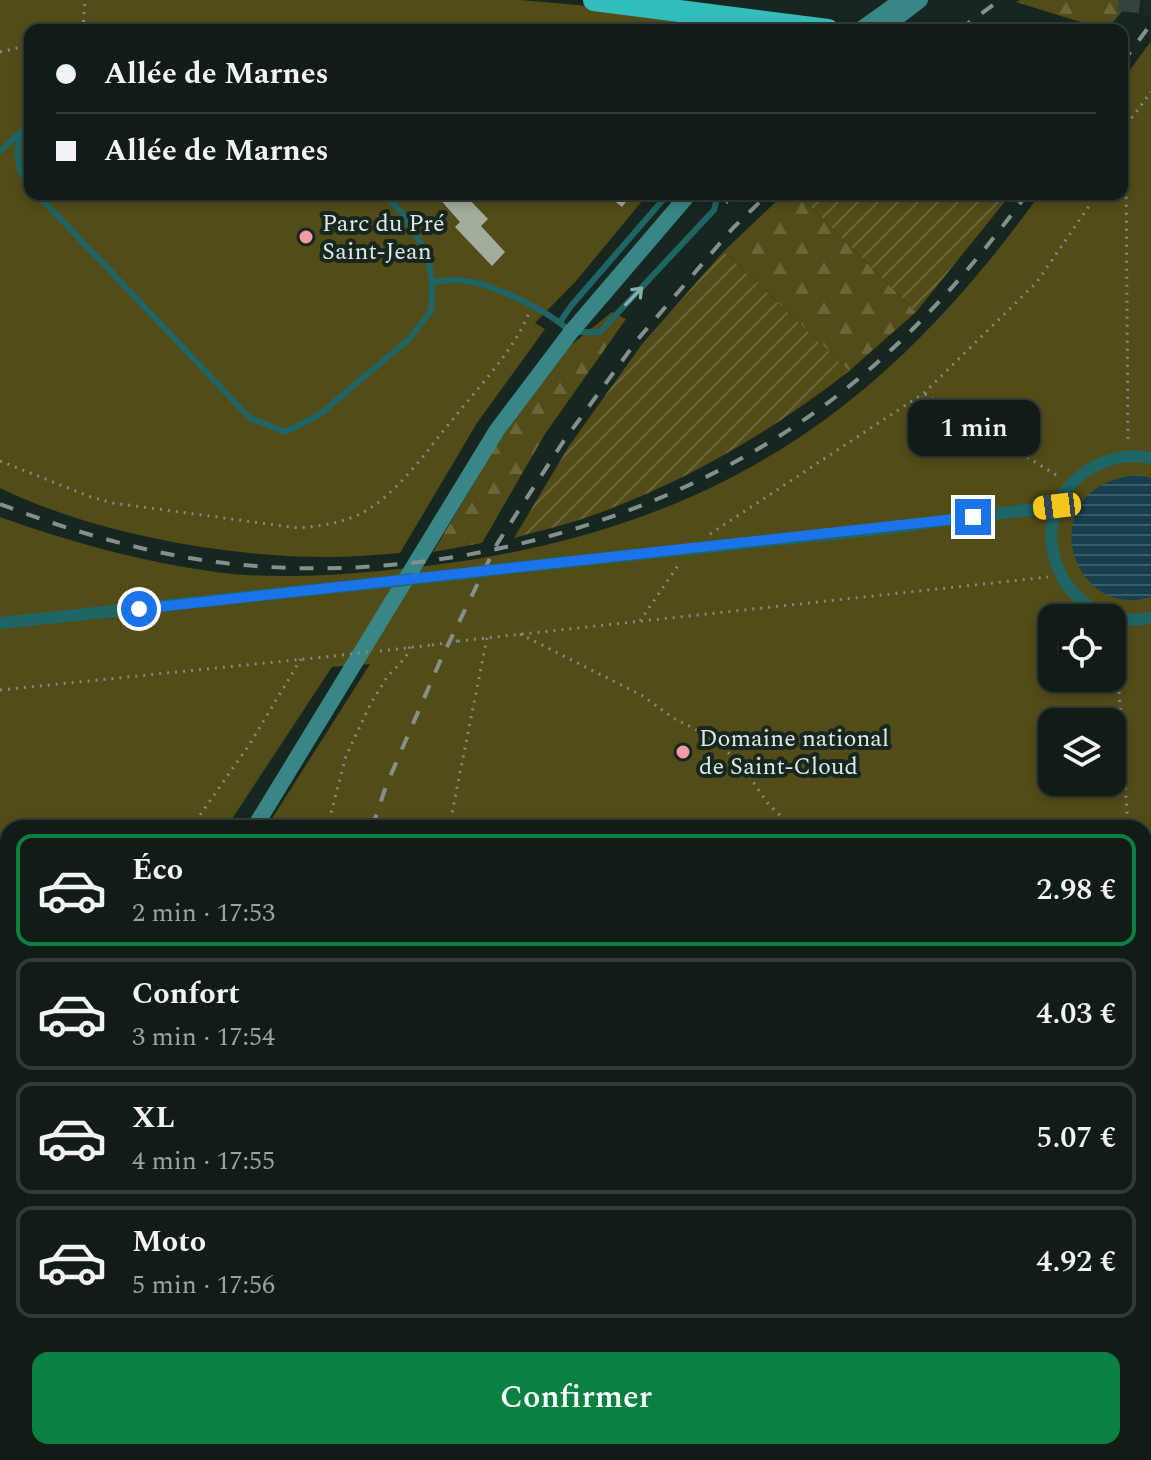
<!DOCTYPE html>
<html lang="fr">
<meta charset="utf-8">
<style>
:root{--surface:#111c17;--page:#1e2924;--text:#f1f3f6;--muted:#9ca1a1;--line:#303a36;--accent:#0b8043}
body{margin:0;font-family:Spectral,serif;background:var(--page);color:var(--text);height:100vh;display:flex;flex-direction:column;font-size:30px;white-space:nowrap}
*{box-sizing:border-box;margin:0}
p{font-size:26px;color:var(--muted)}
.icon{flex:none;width:44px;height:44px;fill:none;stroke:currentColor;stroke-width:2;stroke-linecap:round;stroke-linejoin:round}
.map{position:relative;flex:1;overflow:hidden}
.details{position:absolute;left:0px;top:820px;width:1152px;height:640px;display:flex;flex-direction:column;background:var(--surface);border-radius:24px 24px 0 0;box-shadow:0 4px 12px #0003,0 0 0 2px var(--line)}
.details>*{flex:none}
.top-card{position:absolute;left:24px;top:24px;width:1104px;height:176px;border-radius:16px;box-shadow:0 4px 12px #0003,0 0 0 2px var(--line);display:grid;align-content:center;height:176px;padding:0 32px;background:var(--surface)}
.tools{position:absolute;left:1038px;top:604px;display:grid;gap:16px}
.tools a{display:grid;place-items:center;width:88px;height:88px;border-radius:16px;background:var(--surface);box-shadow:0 4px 12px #0003,0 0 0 2px var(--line);font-size:40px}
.end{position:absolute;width:36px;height:36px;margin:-18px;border:10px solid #1a73e8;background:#fff;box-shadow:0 0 0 4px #fff}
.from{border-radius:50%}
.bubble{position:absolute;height:56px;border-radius:16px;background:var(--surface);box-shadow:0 4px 12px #0003,0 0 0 2px var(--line);font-size:26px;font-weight:600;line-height:56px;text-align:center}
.car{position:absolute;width:24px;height:48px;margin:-24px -12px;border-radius:10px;box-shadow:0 0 6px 2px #0007;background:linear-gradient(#f5c518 24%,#345 0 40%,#f5c518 0 76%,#345 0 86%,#f5c518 0)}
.top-card b{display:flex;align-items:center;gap:28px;height:76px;font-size:30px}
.top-card b+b{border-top:2px solid var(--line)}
.top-card i{width:20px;height:20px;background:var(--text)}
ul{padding:14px 0 0;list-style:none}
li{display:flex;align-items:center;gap:24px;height:112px;margin:0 16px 12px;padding:0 16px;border:4px solid var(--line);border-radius:16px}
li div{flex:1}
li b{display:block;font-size:30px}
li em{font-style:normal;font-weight:600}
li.current{border-color:var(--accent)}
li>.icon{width:72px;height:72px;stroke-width:1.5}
.primary-button{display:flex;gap:16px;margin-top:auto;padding:16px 32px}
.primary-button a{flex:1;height:92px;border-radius:16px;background:var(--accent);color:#fff;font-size:32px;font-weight:600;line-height:92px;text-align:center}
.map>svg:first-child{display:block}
.forest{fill:url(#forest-firs)}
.park{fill:#514c18;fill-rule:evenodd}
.garden{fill:url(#garden-furrows)}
.water{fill:url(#water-rules)}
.building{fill:#a3ad9d}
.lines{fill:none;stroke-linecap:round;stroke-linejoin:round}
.motorway-tunnel{stroke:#35433d;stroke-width:22;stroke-dasharray:22 11;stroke-linecap:butt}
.path{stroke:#7f8b85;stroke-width:3;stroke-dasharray:2 6;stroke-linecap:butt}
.service{stroke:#1f6565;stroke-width:6}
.minor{stroke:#1f6565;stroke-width:12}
.secondary{stroke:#388786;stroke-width:16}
.motorway{stroke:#33bdbc;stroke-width:22}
.rail{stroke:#84918b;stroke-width:4;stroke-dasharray:14 14;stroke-linecap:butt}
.path-bridge{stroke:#7f8b85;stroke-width:3;stroke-dasharray:2 6;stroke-linecap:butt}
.minor-bridge{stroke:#1f6565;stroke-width:12}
.oneway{stroke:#89aeab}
.route{stroke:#1a73e8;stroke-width:10}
.poi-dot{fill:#f49aa5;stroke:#17261f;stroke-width:3}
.labels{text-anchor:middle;stroke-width:8;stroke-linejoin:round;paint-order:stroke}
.poi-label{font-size:24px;fill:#dfe9e4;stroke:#17261f;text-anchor:start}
</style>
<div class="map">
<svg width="1151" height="1460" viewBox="0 0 1151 1460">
<defs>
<pattern id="forest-firs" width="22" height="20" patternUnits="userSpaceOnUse" patternTransform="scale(2)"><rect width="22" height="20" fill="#514c18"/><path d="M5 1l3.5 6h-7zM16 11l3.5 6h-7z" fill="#6a6639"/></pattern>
<pattern id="garden-furrows" width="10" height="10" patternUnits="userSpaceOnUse" patternTransform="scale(2)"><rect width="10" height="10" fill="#514c18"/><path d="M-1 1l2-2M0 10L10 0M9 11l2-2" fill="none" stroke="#6a6639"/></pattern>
<pattern id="water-rules" width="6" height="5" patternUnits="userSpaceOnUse" patternTransform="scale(2)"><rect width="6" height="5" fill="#17404e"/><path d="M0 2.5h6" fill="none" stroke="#385c67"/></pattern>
</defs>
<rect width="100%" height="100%" fill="#17261f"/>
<!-- forest -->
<path class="forest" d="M1020,0H1132L1106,30L1016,2Z
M784,194H798L916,312L849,371L724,251Z
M612,312L626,319L545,434L482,543L433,552L504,433L571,345Z"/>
<!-- park -->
<path class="park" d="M0,0H520L578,5L744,30H30V194H648L576,281L535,323L545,329L477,423L400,553C375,555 351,557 326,557C224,557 92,533 0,488Z
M1151,41V1460H0V1241L8,1232V1452H1144V828H266L370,664L332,667L226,828H8V1132L0,1143V517C70,542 142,562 216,572C270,579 325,576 379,571C530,558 672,522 800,437C896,373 973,287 1040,194H1122V81ZM1052,618H1112V678H1052ZM1052,722H1112V782H1052Z"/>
<!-- garden -->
<path class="garden" d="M798,194H1011L916,312Z
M724,251L849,371C770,433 681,485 585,518C562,526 538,531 514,538L569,446L642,344Z"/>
<!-- water -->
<path class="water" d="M1139,475L1151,478V597C1068,623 1029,483 1139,475Z"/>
<!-- building -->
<path class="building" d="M439,194H464L488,219L481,226L505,252L492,266L455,227L460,222L437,196Z
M606,194H632L622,207Z"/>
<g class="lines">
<!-- motorway-tunnel -->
<path class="motorway-tunnel" d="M1118,0L1151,3"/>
<!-- path -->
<path class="path" d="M83,30L85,0
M0,52L30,45
M1122,131L1151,92
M1122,133L1126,166L1128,444
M726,203L737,194
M925,394L1061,478
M0,461L91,497L113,503L298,528C319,526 338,524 358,515C396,497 427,450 453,419C480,385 512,353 529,313
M710,534L924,393L1037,282L1089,206L1094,194
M640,621L679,564
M1115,628L1128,828
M520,634L643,696L673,718L699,731L738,760L769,805L794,828
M458,641L1048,577
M380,651L432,645
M0,690L334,656
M191,828L249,745L301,659
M327,828L346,756L370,705L387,677L406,657L410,646
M449,828L487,638
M0,1046L8,1037
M1144,1068L1151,1182
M0,1168L8,1158
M1144,1295L1151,1286
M0,1296L8,1292
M1144,1362L1151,1353
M1144,1441L1151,1444
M193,1452L213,1460
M324,1460L325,1452
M1009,1460L1015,1452
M1066,1460L1071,1452
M1140,1460L1151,1455"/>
<!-- service -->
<path class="service" d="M30,122C13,140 14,169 30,186
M0,151L23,130
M37,194L250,418L285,432L319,415L409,339L431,311L432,282L427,253L403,214L385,194
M432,282C440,281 449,280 458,280C491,282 547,310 571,332H600L714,210L718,194
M560,322L571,306L668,194"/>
<!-- minor -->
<path class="minor" d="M1151,458C1132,454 1114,457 1097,465C1011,508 1057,635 1151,618
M492,570L889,528L1057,506
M412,579L463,574
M0,623L387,582"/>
<!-- secondary -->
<path class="secondary" d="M860,30L902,0
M881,30L920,0
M254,828L497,430L571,332L689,194
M0,1192L8,1182"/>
<!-- motorway -->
<path class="motorway" d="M594,0L828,30"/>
<!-- rail -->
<path class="rail" d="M959,30L1000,0
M1122,63L1151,24
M0,504C70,531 142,552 216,562C431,590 677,524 847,388C917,332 974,266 1027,194
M372,828L386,786L441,659L497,544L563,442L638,339L733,228L768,194"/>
<!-- path-bridge -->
<path class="path-bridge" d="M432,645L458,641
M334,656L374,651"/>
<!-- minor-bridge -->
<path class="minor-bridge" d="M463,574L492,570
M387,582L412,579"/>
</g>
<!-- one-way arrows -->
<defs><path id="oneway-shaft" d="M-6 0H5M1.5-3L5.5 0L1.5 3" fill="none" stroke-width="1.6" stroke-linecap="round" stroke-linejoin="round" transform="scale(2)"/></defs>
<use class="oneway" href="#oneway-shaft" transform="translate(634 296) rotate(-46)"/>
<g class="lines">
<!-- route -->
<path class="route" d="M139,609L973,517"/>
</g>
<!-- markers -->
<g class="poi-dot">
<circle cx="306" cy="237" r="8"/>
<circle cx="683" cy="752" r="8"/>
</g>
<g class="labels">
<!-- poi labels -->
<g class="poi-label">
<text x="322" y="231">Parc du Pré<tspan x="322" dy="28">Saint-Jean</tspan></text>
<text x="699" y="746">Domaine national<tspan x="699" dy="28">de Saint-Cloud</tspan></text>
</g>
</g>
</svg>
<div class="tools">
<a><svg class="icon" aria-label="locate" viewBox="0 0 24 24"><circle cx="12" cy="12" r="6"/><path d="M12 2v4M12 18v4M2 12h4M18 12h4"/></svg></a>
<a><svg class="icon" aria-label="layers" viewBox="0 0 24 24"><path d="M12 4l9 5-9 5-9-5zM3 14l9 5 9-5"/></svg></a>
</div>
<i class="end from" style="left:139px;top:609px"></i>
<i class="end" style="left:973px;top:517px"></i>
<div class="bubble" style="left:908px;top:400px;width:132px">1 min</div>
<i class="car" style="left:1057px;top:506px;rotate:263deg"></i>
<div class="top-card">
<b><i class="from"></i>Allée de Marnes</b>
<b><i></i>Allée de Marnes</b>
</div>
<section class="details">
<ul>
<li class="current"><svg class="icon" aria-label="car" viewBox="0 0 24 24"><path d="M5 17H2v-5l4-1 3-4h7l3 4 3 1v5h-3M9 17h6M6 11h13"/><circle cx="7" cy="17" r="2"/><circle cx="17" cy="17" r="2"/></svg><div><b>Éco</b><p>2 min · 17:53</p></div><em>2.98 €</em></li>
<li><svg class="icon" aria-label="car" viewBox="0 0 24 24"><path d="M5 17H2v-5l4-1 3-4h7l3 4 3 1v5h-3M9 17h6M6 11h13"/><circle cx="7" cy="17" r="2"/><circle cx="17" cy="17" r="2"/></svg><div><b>Confort</b><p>3 min · 17:54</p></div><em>4.03 €</em></li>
<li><svg class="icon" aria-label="car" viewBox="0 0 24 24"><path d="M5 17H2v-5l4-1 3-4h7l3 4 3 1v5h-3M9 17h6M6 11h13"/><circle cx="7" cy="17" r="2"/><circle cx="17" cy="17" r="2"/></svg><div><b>XL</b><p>4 min · 17:55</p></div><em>5.07 €</em></li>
<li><svg class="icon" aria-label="car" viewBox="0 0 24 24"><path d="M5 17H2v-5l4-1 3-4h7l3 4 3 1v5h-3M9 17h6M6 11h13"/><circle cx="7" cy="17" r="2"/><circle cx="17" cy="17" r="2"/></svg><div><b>Moto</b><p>5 min · 17:56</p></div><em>4.92 €</em></li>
</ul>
<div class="primary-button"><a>Confirmer</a></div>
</section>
</div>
